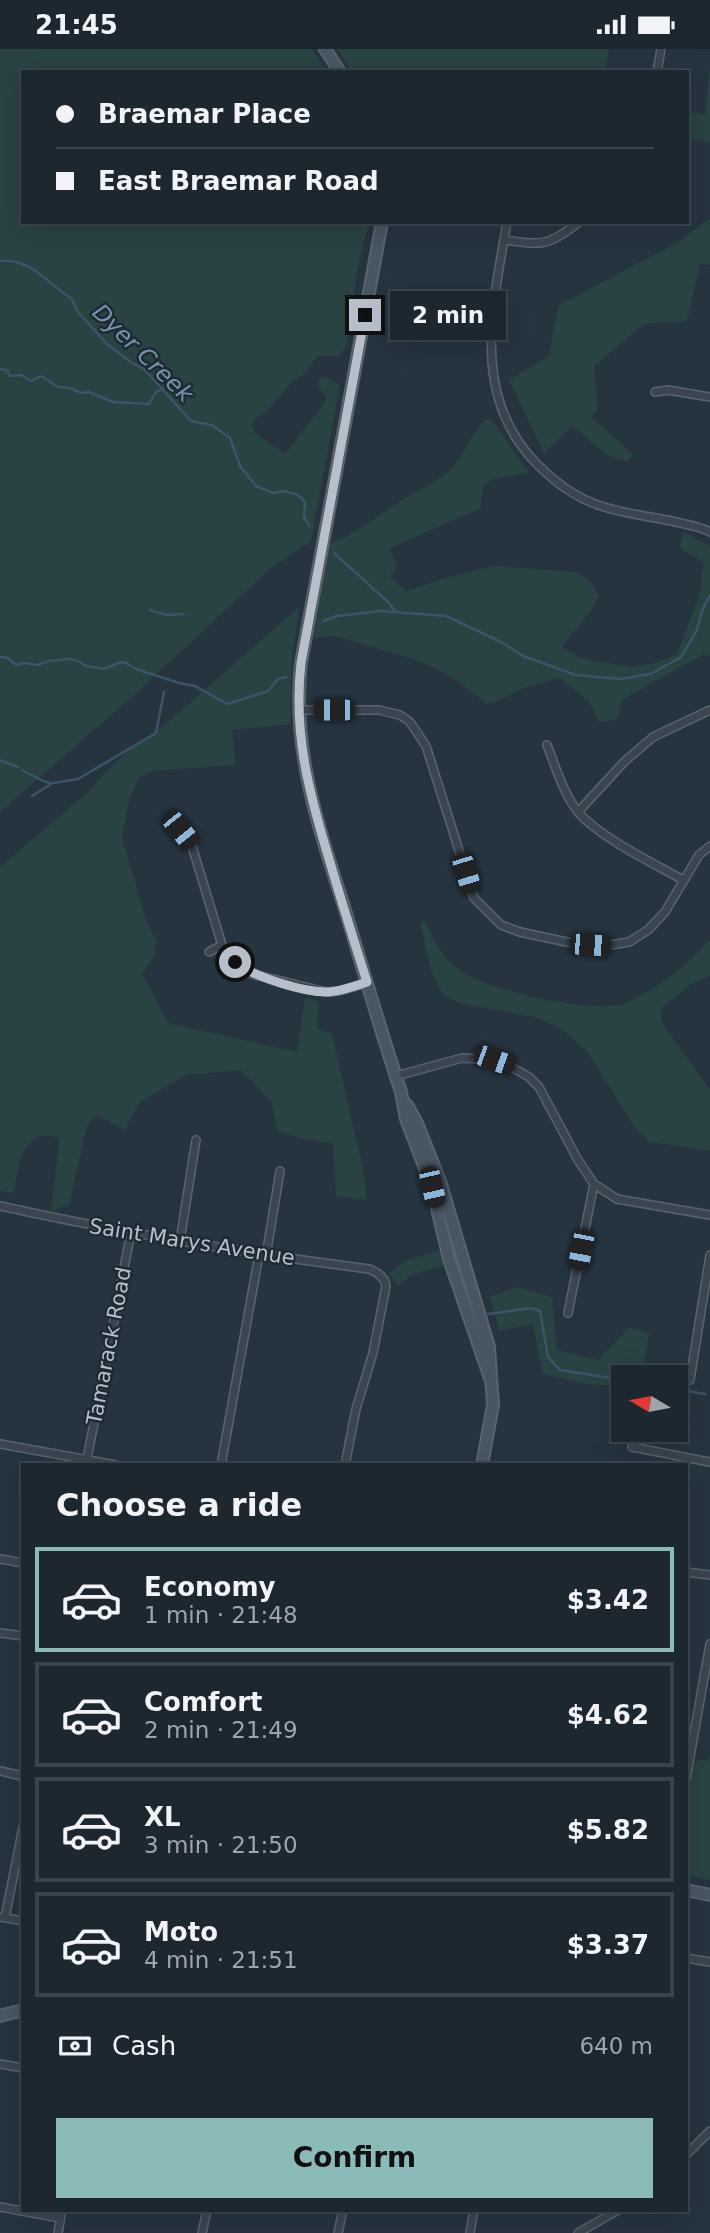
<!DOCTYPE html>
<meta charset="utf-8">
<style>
:root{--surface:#1c2730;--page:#29333c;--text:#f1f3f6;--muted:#a0a5ab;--line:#3a444c;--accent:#8bbbb9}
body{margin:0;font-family:"DejaVu Sans",sans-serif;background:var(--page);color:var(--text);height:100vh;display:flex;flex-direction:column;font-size:26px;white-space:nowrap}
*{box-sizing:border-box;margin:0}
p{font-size:23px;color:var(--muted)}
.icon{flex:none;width:38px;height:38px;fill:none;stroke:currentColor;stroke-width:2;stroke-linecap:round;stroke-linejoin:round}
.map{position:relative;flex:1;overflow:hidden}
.drawer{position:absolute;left:21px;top:1414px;width:667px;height:749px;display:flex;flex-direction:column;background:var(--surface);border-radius:0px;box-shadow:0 7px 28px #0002,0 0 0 2px var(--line)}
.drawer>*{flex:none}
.hud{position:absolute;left:21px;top:21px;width:668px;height:154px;border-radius:0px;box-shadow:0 7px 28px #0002,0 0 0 2px var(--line);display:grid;align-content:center;height:154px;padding:0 35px;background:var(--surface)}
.needle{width:46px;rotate:280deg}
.buttons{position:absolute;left:611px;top:1316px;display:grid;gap:14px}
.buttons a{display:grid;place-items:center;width:77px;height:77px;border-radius:0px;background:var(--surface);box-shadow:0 7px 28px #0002,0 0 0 2px var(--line);font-size:35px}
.end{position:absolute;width:32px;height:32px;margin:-16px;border:9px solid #b7c0ca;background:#111;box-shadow:0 0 0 4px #111}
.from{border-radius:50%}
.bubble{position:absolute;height:49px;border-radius:0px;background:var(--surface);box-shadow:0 7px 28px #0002,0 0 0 2px var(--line);font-size:23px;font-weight:600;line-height:49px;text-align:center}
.car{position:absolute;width:21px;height:42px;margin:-21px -10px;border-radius:9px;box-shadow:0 0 5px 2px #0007;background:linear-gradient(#222 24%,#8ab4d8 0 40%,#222 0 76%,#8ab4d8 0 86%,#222 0)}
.hud b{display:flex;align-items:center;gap:24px;height:66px;font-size:26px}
.hud b+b{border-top:2px solid var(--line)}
.hud i{width:18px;height:18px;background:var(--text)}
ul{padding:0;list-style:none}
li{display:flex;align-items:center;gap:21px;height:105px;margin:0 14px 10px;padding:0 21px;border:4px solid var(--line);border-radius:0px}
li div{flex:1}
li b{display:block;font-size:26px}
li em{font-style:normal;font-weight:600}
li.on{border-color:var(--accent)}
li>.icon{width:63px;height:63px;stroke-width:1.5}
h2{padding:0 35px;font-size:32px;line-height:84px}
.pay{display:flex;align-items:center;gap:18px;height:77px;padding:0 35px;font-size:26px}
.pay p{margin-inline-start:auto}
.cta{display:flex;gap:14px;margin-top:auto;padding:14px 35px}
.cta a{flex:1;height:80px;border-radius:0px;background:var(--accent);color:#111;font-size:28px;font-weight:600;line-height:80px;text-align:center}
.status{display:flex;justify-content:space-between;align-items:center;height:49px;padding:0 35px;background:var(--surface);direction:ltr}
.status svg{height:19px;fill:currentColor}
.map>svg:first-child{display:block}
.green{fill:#294242}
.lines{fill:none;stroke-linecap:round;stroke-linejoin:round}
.stream{stroke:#3c5368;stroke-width:2.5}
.street-casing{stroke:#58636d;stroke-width:10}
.secondary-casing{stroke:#58636d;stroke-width:14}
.street{stroke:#3a4550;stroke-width:7}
.secondary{stroke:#485563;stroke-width:10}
.route{stroke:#b7c0ca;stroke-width:9}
.labels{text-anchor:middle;stroke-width:5;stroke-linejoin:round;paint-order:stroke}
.street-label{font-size:21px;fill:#b7c0ca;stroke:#1f2a35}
.water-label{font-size:23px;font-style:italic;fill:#7894ac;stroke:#1f2a35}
</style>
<div class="status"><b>21:45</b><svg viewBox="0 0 49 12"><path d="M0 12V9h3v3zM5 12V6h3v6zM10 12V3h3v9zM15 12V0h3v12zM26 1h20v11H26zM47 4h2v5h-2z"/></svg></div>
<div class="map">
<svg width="710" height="2184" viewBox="0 0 710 2184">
<rect width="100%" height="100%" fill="#263440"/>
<!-- green -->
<path class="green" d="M0,0H312L325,20L324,23H23V173H369C365,191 359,209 356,227C353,247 354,294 339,307H318L303,326L293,332L267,362L257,368L251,376L255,384L285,405L325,353L326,348L319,339L318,332L321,328L330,330L340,336L311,492L272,518L133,647L0,763Z
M337,0H609L605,23H352Z
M710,17V94L688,89V63L705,65Z
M710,169V216L700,215L687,272L644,275L594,317L598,360L592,368L633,406L627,413L609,407L573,377L544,404L509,331L549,307L558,257L676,194Z
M487,371H492L529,424L501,428L483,435L481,459L390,499L397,517L390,528L406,542L449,528L494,517L577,523L592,534L599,547L593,559L562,598L580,609L630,618L655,614L677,605L699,548L704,514L680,499L683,483L710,497V607L704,605L623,650L616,671L599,673L589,652L559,629L521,640L497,652L487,655L459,633L437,620L413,610L335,587L314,589L329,495C355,485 375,469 399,453C417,442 437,435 453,418C464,406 476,375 487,371Z
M299,558L292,609L290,675L232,681L236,716L152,722L138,730L129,752L122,789L147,873L157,892L154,908L142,924L168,974L297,1003L305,948L319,953L317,979L332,985L363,1120L367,1151L336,1147L333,1094L302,1090L277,1081L272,1054L241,1021L186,1026L140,1053L125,1081L97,1066L87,1076L69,1156L51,1163L60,1088C55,1088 48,1086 43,1087C20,1091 17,1125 14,1144L0,1142V818L84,747L128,701L167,674Z
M425,872C432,887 441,907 454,917C484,942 581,962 620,956C626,955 633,950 639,947C666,933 690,913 710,890V926L690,936L662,959L661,972L710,1041V1102L650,1093L635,1079L587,1002L564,982L539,969L463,955L443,946L431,922L420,873Z
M439,1201L445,1216L413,1225L398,1237L389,1224L406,1212Z
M517,1238L552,1248L557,1301L598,1311L629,1279L649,1284L642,1328H623V1338L586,1335L543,1325L533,1275L499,1282L490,1248Z
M710,1704V1831L686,1826V1758L694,1713L701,1711L708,1712Z"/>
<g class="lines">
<!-- stream -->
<path class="stream" d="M0,212C30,208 49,236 72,250L77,262L106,294L132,314L144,320L191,372L212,376L230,389L240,417L256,437L273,444L284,442L295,445L302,449L305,454L304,469L310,477
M0,320L7,321L10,327L21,326L31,332L41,327L58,338L70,339L81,344L89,343L113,353L149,355L156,343L163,340
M334,504L388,553L397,564
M150,561L167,566L184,565
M323,572L337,567L381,562L446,567L503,594L523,607L576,626L621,630L651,625L681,608L697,581L702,562L710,546
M0,608L8,609L16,616L24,614L38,616L48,612L69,610L78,612L86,617L104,620L121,613L126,614L136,620L179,634L195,637L227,655L268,642L278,630L286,628
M0,711L18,718
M22,721L43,732L50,734
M32,747L53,734L78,730L156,684L164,643
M488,1265L531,1259L540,1262L548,1308L560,1321L623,1331
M676,1340L705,1345"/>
<!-- street casing -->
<g class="street-casing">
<path id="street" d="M657,23L661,0
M507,173C493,257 469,349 539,417C557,435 576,449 601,457C628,466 657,468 685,475C693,477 703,479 710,483
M504,191C541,196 548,198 579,173
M655,343L668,341L710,348
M298,661H379L400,666L410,673L426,697L474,849L501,876L520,883L576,895L604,897L629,893L648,881L665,863L699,806L710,797
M547,696C556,718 563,745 579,764C601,789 653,814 683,831
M578,763L625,712L653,688L710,661
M180,781L191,794L222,896L235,913L252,925L326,943L339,942L367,934
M209,903L222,896
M396,1027L462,1009L494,1011L508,1016L529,1028L539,1038L578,1111L594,1135L617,1150L710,1166
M0,1157C122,1184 245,1204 369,1220C377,1223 385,1228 386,1237L373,1304L356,1360L345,1416
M180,1192L196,1091
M266,1207L280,1122
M568,1264L594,1135
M690,1331L710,1206
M0,1395L116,1416
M632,1398L710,1413
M87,1410L131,1183
M221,1416L259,1206
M0,1510L23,1514
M686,1523L710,1526
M0,1584L23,1587
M0,1722L18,1726L23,1729
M686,1730L710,1595
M0,1868L23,1872
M5,1869L23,1778
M686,1909L710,1913
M0,2015L23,2019
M686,2106L710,2082
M0,2158L60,2169
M58,2184L62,2161
M202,2184L207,2161
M338,2184L342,2165
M470,2184L474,2161
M578,2184L618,2161"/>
</g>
<!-- secondary casing -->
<g class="secondary-casing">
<path id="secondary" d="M325,0L340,23
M382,173L301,614C291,702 320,782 346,864C364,924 381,983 401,1043L406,1070L432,1138L449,1210L491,1332
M407,1056L417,1074L440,1132L489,1298L493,1356L482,1416
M686,1841L710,1846
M0,1967L23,1961"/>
</g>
<!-- street -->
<use href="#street" class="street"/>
<!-- secondary -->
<use href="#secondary" class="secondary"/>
</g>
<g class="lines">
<!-- route -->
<path class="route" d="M235,913C254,928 305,944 329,943C342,942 355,937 367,933C354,892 341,851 329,810C309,744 293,684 301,614L365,266"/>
</g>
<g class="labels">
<!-- street labels -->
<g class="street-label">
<text transform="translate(192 1193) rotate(9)" y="7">Saint Marys Avenue</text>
<text transform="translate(109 1297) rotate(-79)" y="7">Tamarack Road</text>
</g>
<!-- water labels -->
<g class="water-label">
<text transform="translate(143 304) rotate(44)" y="8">Dyer Creek</text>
</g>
</g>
</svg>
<div class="buttons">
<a><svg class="needle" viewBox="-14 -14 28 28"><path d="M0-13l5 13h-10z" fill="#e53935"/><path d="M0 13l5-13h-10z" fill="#a0a5ab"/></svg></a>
</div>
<i class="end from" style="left:235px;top:913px"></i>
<i class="end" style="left:365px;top:266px"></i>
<div class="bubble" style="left:390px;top:242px;width:116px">2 min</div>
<i class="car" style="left:334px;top:661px;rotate:270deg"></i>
<i class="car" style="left:180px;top:781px;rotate:141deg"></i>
<i class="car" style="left:466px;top:824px;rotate:163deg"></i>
<i class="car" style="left:590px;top:896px;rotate:94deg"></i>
<i class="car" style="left:494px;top:1011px;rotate:110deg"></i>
<i class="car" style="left:432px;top:1138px;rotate:167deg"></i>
<i class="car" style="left:581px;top:1201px;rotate:191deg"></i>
<div class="hud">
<b><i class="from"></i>Braemar Place</b>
<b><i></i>East Braemar Road</b>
</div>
<section class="drawer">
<h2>Choose a ride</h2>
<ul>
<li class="on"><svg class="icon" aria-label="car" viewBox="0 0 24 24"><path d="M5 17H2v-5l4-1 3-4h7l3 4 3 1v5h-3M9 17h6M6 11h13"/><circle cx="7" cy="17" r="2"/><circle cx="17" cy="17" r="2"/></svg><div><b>Economy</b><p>1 min · 21:48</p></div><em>$3.42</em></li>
<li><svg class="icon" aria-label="car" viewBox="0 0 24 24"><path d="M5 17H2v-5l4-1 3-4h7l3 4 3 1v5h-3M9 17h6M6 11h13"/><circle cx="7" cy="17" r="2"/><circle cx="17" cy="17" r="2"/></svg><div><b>Comfort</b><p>2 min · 21:49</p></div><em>$4.62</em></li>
<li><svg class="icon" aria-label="car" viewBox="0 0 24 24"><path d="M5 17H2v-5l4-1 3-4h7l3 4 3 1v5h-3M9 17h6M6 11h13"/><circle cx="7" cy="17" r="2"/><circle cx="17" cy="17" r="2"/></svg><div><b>XL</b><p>3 min · 21:50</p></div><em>$5.82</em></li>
<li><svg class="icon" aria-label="car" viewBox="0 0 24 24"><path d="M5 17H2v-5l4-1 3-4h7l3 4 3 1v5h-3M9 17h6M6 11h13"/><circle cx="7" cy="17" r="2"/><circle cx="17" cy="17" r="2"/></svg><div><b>Moto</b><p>4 min · 21:51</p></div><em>$3.37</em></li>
</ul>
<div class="pay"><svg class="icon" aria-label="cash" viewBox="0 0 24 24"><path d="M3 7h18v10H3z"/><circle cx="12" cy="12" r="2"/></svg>Cash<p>640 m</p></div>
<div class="cta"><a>Confirm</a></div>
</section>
</div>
